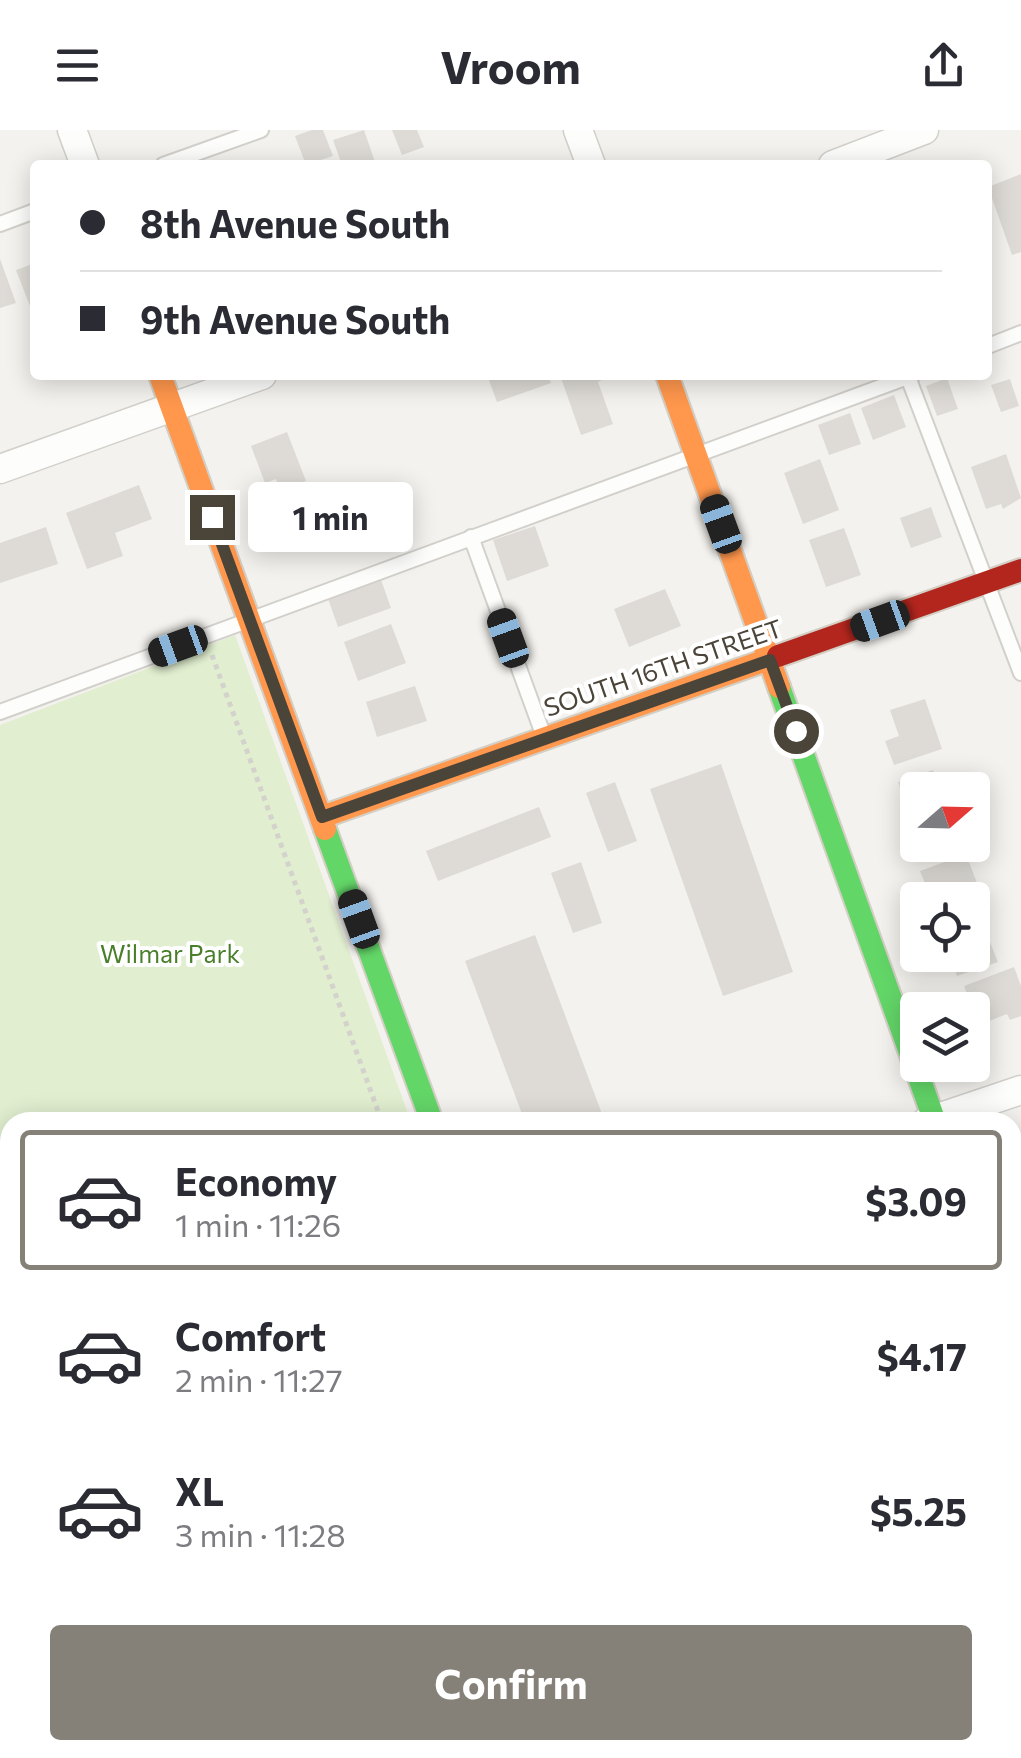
<!DOCTYPE html>
<meta charset="utf-8">
<style>
:root{--surface:#fff;--page:#f7f7f7;--text:#2b2b33;--muted:#7c7c81;--line:#e1e1e2;--accent:#868178}
body{margin:0;font-family:Commissioner,sans-serif;background:var(--page);color:var(--text);height:100vh;display:flex;flex-direction:column;font-size:38px;white-space:nowrap}
*{box-sizing:border-box;margin:0}
p{font-size:32px;color:var(--muted)}
.icon{flex:none;width:55px;height:55px;fill:none;stroke:currentColor;stroke-width:2;stroke-linecap:round;stroke-linejoin:round}
.map{position:relative;flex:1;overflow:hidden}
.sheet{position:absolute;left:0px;top:982px;width:1022px;height:648px;display:flex;flex-direction:column;background:var(--surface);border-radius:30px 30px 0 0;box-shadow:0 5px 25px #0003}
.sheet>*{flex:none}
.guide{position:absolute;left:30px;top:30px;width:962px;height:220px;border-radius:10px;box-shadow:0 5px 25px #0003;display:grid;align-content:center;height:220px;padding:0 50px;background:var(--surface)}
.needle{width:65px;rotate:70deg}
.buttons{position:absolute;left:900px;top:642px;display:grid;gap:20px}
.buttons a{display:grid;place-items:center;width:90px;height:90px;border-radius:10px;background:var(--surface);box-shadow:0 5px 25px #0003;font-size:50px}
.end{position:absolute;width:45px;height:45px;margin:-22px;border:12px solid #4b4439;background:#fff;box-shadow:0 0 0 5px #fff}
.from{border-radius:50%}
.bubble{position:absolute;height:70px;border-radius:10px;background:var(--surface);box-shadow:0 5px 25px #0003;font-size:32px;font-weight:700;line-height:70px;text-align:center}
.car{position:absolute;width:30px;height:60px;margin:-30px -15px;border-radius:12px;box-shadow:0 0 8px 2px #0007;background:linear-gradient(#222 24%,#8ab4d8 0 40%,#222 0 76%,#8ab4d8 0 86%,#222 0)}
.guide b{display:flex;align-items:center;gap:35px;height:95px;font-size:38px}
.guide b+b{border-top:2px solid var(--line)}
.guide i{width:25px;height:25px;background:var(--text)}
ul{padding:18px 0 0;list-style:none}
li{display:flex;align-items:center;gap:30px;height:140px;margin:0 20px 15px;padding:0 30px;border:5px solid transparent;border-radius:10px}
li div{flex:1}
li b{display:block;font-size:38px}
li em{font-style:normal;font-weight:700}
li.active{border-color:var(--accent)}
li>.icon{width:90px;height:90px;stroke-width:1.5}
.primary-button{display:flex;gap:20px;margin-top:auto;padding:20px 50px}
.primary-button a{flex:1;height:115px;border-radius:10px;background:var(--accent);color:#fff;font-size:40px;font-weight:700;line-height:115px;text-align:center}
header{display:flex;justify-content:space-between;align-items:center;height:130px;padding:0 50px;background:var(--surface);font-size:45px;font-weight:700}
.map>svg:first-child{display:block}
.green{fill:#e1eecf}
.building{fill:#dedbd6}
.lines{fill:none;stroke-linecap:round;stroke-linejoin:round}
.lane-casing{stroke:#d2d0cb;stroke-width:18}
.street-casing{stroke:#d2d0cb;stroke-width:31}
.fast-casing{stroke:#d3cfc5;stroke-width:26}
.slow-casing{stroke:#d3cfc5;stroke-width:26}
.jam-casing{stroke:#d3cfc5;stroke-width:26}
.path{stroke:#d3d2cc;stroke-width:5;stroke-dasharray:5 5;stroke-linecap:butt}
.lane{stroke:#fdfdfc;stroke-width:14}
.street{stroke:#fdfdfc;stroke-width:28}
.fast{stroke:#63d668;stroke-width:22}
.slow{stroke:#ff974d;stroke-width:22}
.jam{stroke:#b3261e;stroke-width:22}
.route{stroke:#4b4439;stroke-width:12}
.labels{text-anchor:middle;stroke-width:8;stroke-linejoin:round;paint-order:stroke}
.street-label{font-size:25px;fill:#4b4439;stroke:#fff}
.park-label{font-size:25px;fill:#4a7f2a;stroke:#fff}
</style>
<header><svg class="icon" aria-label="menu" viewBox="0 0 24 24"><path d="M4 6h16M4 12h16M4 18h16"/></svg>Vroom<svg class="icon" aria-label="share" viewBox="0 0 24 24"><path d="M12 15V3M7 8l5-5 5 5M5 13v7h14v-7"/></svg></header>
<div class="map">
<svg width="1021" height="1628" viewBox="0 0 1021 1628">
<rect width="100%" height="100%" fill="#f4f2ee"/>
<!-- green -->
<path class="green" d="M235,505L411,992H10V1183L0,1152V595Z"/>
<!-- building -->
<path class="building" d="M312,0H323L333,26L306,35L295,6Z
M364,0L375,32L342,35L333,10Z
M392,0H417L424,17L402,25Z
M1021,44V122L1012,125L988,57Z
M0,129L16,173L0,178Z
M35,133V189L16,140Z
M487,245H548L551,253L497,272Z
M560,245H602L604,249L598,252L613,294L581,305Z
M947,248L958,279L937,286L926,256Z
M1010,249L1019,276L1001,282L991,255Z
M894,265L906,297L873,310L861,278Z
M850,283L861,314L829,325L818,295Z
M287,302L306,351L280,360L276,349L265,353L251,316Z
M1006,324L1021,368L1003,379L1001,374L986,379L971,337Z
M820,329L839,380L803,394L784,343Z
M139,355L152,389L115,403L123,426L87,439L66,383Z
M931,377L942,407L911,418L900,388Z
M535,396L549,436L507,451L493,410Z
M46,397L58,434L0,453V413Z
M844,398L861,445L826,457L809,410Z
M379,444L391,478L338,497L326,463Z
M665,459L681,496L629,517L614,479Z
M391,494L406,533L358,551L344,512Z
M415,556L427,591L377,607L366,572Z
M925,569L942,619L894,635L885,611L899,606L890,580Z
M721,634L793,842L723,866L650,659Z
M933,640L940,660H918L917,704L898,652Z
M615,652L637,711L608,722L586,663Z
M539,677L551,707L438,751L426,721Z
M966,724L977,753L932,770L920,741Z
M581,732L602,793L573,803L551,743Z
M980,787L998,832L957,846L950,825H972V789Z
M535,805L605,992H525L465,831Z
M1014,837L1021,856V886L1010,890L1007,884L979,895L964,856Z
M10,1446V1491L0,1494V1449Z
M10,1503V1557L0,1561V1506Z
M1021,1504V1552L1012,1555V1507Z
M10,1565V1616L0,1592V1569Z
M262,1620H321L324,1628H266Z
M758,1620H809L812,1628H756L754,1622Z
M835,1620H891L893,1628H838Z
M935,1620H971L974,1628H938Z"/>
<g class="lines">
<!-- lane casing -->
<g class="lane-casing">
<path id="lane" d="M163,35L261,0
M0,94L35,81
M988,216L1021,203
M908,247L1021,543
M471,407L543,604
M0,582L913,245"/>
</g>
<!-- street casing -->
<g class="street-casing">
<path id="street" d="M72,0L85,35
M578,0L591,35
M833,35L924,0
M0,339L262,245
M926,992L1021,960
M0,1204L10,1232
M1012,1206L1021,1230
M0,1325L10,1322
M1012,1461L1021,1458
M150,1620L153,1628
M658,1620L661,1628
M564,1628L587,1620"/>
</g>
<!-- fast casing -->
<g class="fast-casing">
<path id="fast" d="M779,557L935,992
M325,699L432,992"/>
</g>
<!-- slow casing -->
<g class="slow-casing">
<path id="slow" d="M160,245L325,699
M667,245L779,557
M322,687L778,526"/>
</g>
<!-- jam casing -->
<g class="jam-casing">
<path id="jam" d="M778,526L1021,440"/>
</g>
<!-- path -->
<path class="path" d="M212,525L382,992
M0,1159L7,1180"/>
<!-- lane -->
<use href="#lane" class="lane"/>
<!-- street -->
<use href="#street" class="street"/>
<!-- fast -->
<use href="#fast" class="fast"/>
<!-- slow -->
<use href="#slow" class="slow"/>
<!-- jam -->
<use href="#jam" class="jam"/>
</g>
<g class="lines">
<!-- route -->
<path class="route" d="M212,387L322,687L770,530L796,601"/>
</g>
<g class="labels">
<!-- street labels -->
<g class="street-label">
<text transform="translate(663 538) rotate(-19)" y="9">SOUTH 16TH STREET</text>
</g>
<!-- park labels -->
<g class="park-label">
<text x="170" y="833">Wilmar Park</text>
</g>
</g>
</svg>
<div class="buttons">
<a><svg class="needle" viewBox="-14 -14 28 28"><path d="M0-13l5 13h-10z" fill="#e53935"/><path d="M0 13l5-13h-10z" fill="#7c7c81"/></svg></a>
<a><svg class="icon" aria-label="locate" viewBox="0 0 24 24"><circle cx="12" cy="12" r="6"/><path d="M12 2v4M12 18v4M2 12h4M18 12h4"/></svg></a>
<a><svg class="icon" aria-label="layers" viewBox="0 0 24 24"><path d="M12 4l9 5-9 5-9-5zM3 14l9 5 9-5"/></svg></a>
</div>
<i class="end from" style="left:796px;top:601px"></i>
<i class="end" style="left:212px;top:387px"></i>
<div class="bubble" style="left:248px;top:352px;width:165px">1 min</div>
<i class="car" style="left:721px;top:394px;rotate:340deg"></i>
<i class="car" style="left:880px;top:491px;rotate:250deg"></i>
<i class="car" style="left:508px;top:508px;rotate:340deg"></i>
<i class="car" style="left:178px;top:516px;rotate:250deg"></i>
<i class="car" style="left:359px;top:789px;rotate:340deg"></i>
<div class="guide">
<b><i class="from"></i>8th Avenue South</b>
<b><i></i>9th Avenue South</b>
</div>
<section class="sheet">
<ul>
<li class="active"><svg class="icon" aria-label="car" viewBox="0 0 24 24"><path d="M5 17H2v-5l4-1 3-4h7l3 4 3 1v5h-3M9 17h6M6 11h13"/><circle cx="7" cy="17" r="2"/><circle cx="17" cy="17" r="2"/></svg><div><b>Economy</b><p>1 min · 11:26</p></div><em>$3.09</em></li>
<li><svg class="icon" aria-label="car" viewBox="0 0 24 24"><path d="M5 17H2v-5l4-1 3-4h7l3 4 3 1v5h-3M9 17h6M6 11h13"/><circle cx="7" cy="17" r="2"/><circle cx="17" cy="17" r="2"/></svg><div><b>Comfort</b><p>2 min · 11:27</p></div><em>$4.17</em></li>
<li><svg class="icon" aria-label="car" viewBox="0 0 24 24"><path d="M5 17H2v-5l4-1 3-4h7l3 4 3 1v5h-3M9 17h6M6 11h13"/><circle cx="7" cy="17" r="2"/><circle cx="17" cy="17" r="2"/></svg><div><b>XL</b><p>3 min · 11:28</p></div><em>$5.25</em></li>
</ul>
<div class="primary-button"><a>Confirm</a></div>
</section>
</div>
